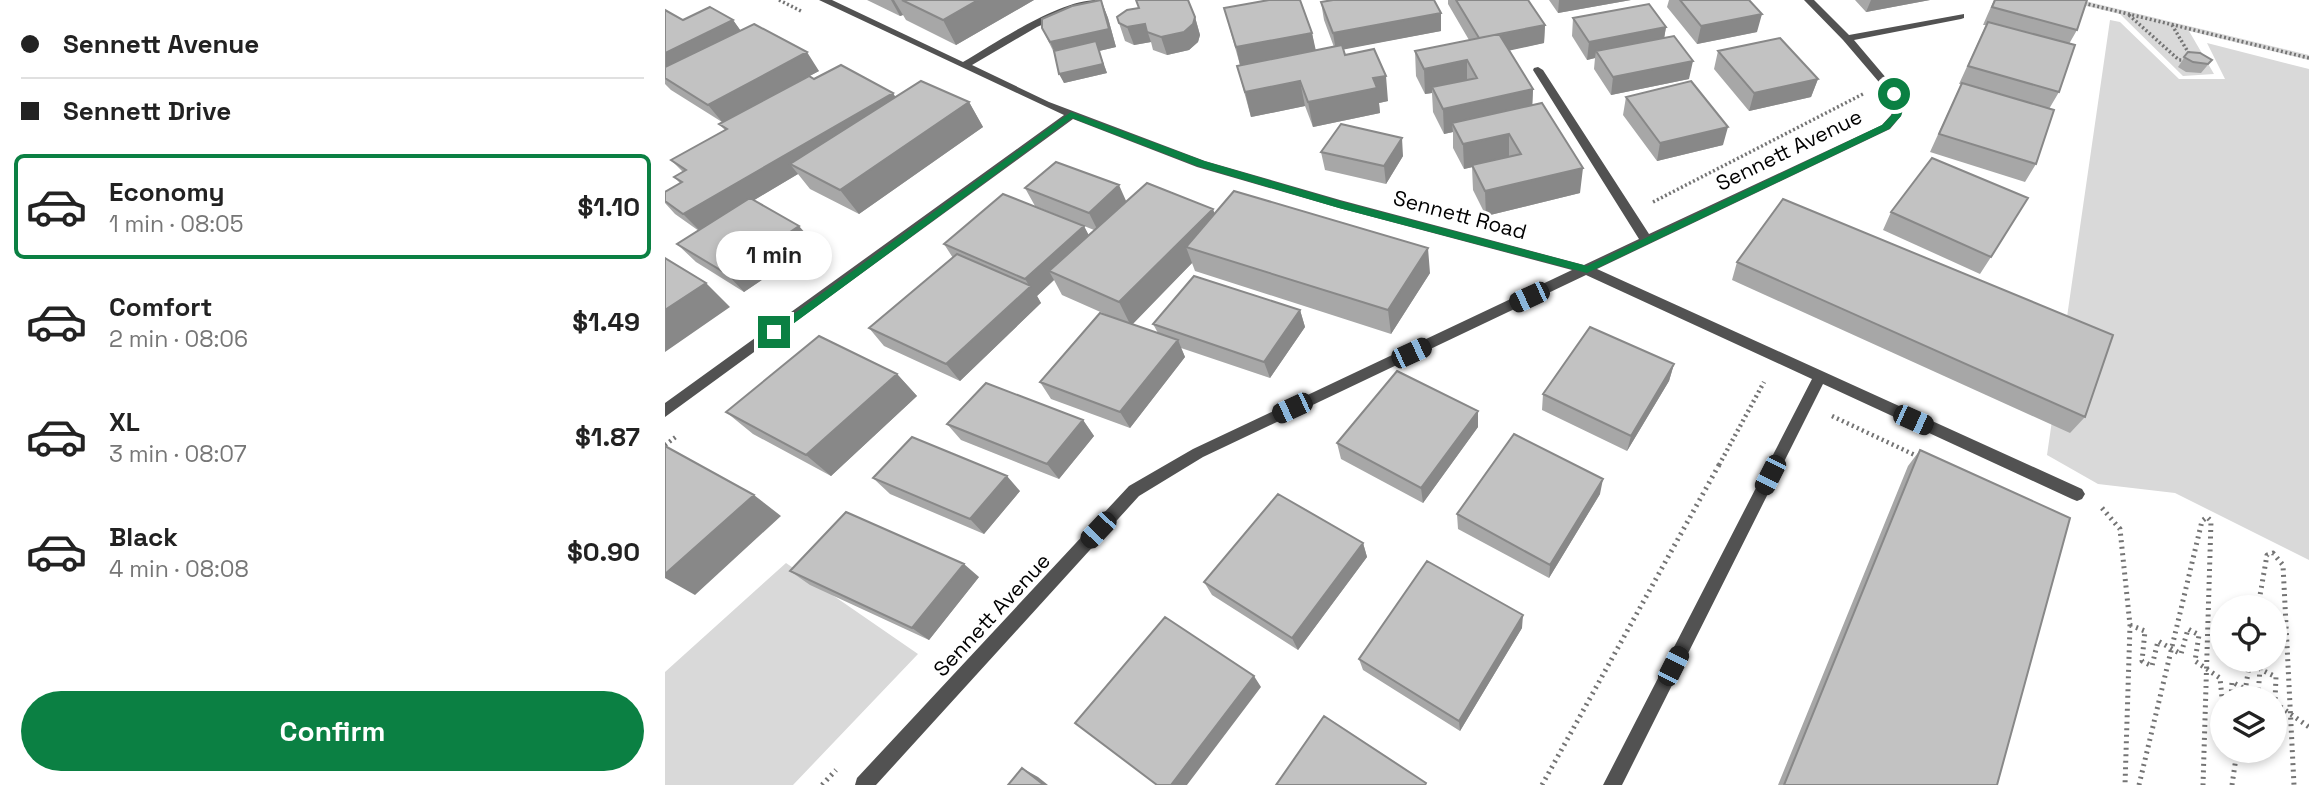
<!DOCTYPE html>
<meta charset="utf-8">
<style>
:root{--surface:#fff;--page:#f6f6f6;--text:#222;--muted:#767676;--line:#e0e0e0;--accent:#0b8043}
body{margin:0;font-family:"Space Grotesk",sans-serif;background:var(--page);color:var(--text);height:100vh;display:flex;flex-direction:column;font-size:26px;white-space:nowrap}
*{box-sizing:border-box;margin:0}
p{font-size:23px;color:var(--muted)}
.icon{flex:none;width:38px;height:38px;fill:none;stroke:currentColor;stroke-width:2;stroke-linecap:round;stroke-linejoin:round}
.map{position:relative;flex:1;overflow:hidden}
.drawer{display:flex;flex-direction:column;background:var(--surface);width:665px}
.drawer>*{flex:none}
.banner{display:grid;align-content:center;height:154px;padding:0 21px;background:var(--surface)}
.controls{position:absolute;left:1545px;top:595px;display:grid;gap:14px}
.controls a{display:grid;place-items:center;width:77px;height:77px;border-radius:50%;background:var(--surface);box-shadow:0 4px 10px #0003;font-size:35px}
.end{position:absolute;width:32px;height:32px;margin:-16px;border:9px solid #0b8043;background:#fff;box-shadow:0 0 0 4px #fff}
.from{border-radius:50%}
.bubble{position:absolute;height:49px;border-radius:24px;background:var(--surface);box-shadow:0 4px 10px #0003;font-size:23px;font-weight:600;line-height:49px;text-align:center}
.car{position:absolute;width:21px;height:42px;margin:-21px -10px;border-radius:9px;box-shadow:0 0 5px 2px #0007;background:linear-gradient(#222 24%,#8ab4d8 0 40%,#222 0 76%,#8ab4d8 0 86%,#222 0)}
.banner b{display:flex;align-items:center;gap:24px;height:66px;font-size:26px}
.banner b+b{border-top:2px solid var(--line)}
.banner i{width:18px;height:18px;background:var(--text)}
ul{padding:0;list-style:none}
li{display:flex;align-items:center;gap:21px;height:105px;margin:0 14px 10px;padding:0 7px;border:4px solid transparent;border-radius:10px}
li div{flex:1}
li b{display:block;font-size:26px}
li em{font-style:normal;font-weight:600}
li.current{border-color:var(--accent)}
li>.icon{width:63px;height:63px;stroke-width:1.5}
.action{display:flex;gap:14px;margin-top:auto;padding:14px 21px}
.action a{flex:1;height:80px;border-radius:42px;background:var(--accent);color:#fff;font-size:28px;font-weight:600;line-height:80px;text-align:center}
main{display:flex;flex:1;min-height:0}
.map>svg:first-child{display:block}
.green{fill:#d9d9d9}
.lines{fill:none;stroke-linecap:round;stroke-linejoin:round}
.path-far2{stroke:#747474;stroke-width:3.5;stroke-dasharray:2 2.5;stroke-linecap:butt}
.path-far1{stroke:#747474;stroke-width:4.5;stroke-dasharray:2 3.5;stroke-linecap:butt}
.path{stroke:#747474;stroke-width:5;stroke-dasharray:2 4.5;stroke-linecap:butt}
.street{fill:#525252;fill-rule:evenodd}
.wall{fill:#a7a7a7}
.shaded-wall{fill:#888}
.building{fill:#c2c2c2;stroke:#888;stroke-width:2}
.route{fill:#0b8043}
.labels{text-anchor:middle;stroke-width:6;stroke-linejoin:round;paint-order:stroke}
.street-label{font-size:21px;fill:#000;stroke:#fff}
</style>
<main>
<section class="drawer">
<div class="banner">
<b><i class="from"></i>Sennett Avenue</b>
<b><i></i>Sennett Drive</b>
</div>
<ul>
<li class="current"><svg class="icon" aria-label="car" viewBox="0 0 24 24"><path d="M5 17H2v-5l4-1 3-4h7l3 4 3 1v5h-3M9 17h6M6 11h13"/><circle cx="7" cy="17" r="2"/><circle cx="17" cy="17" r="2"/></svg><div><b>Economy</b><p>1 min · 08:05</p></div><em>$1.10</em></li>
<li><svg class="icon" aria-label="car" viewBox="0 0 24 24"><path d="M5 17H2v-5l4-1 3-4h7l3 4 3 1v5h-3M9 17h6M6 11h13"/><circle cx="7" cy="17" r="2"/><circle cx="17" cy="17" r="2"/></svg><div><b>Comfort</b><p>2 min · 08:06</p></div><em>$1.49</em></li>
<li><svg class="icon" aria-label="car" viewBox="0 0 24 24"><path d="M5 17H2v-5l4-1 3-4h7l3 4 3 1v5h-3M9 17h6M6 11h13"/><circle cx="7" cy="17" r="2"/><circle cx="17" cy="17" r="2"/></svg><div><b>XL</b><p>3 min · 08:07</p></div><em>$1.87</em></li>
<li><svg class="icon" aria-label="car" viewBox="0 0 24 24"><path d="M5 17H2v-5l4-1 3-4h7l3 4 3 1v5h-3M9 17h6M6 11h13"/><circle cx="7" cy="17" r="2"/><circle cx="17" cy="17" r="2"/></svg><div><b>Black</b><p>4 min · 08:08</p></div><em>$0.90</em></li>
</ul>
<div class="action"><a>Confirm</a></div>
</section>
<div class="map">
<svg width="1644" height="785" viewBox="0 0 1644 785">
<rect width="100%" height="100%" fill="#fff"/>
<!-- green -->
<path class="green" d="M1396,0H1416L1644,55V60L1524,31L1549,74L1518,76L1455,14Z
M1445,20L1455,22L1514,79H1560L1542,43L1644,69V560L1510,493L1433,484L1382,455Z
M121,563L253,654L128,785H0V672Z"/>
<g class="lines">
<!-- path-far2 -->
<path class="path-far2" d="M114,0L138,12
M1406,0L1644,58
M1464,15L1514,60H1522
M1507,25L1526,57
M988,202L1198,94"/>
<!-- path-far1 -->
<path class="path-far1" d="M1167,416L1254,457
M0,445L12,436
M1054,465L1099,382"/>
<!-- path -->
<path class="path" d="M1437,508L1455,529L1465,625L1460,785
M1593,607L1602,555L1608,553L1618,565L1629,785
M1465,625L1480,631L1477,661L1487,666L1493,641L1516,654L1523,629L1534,635L1530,661L1555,678L1558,708
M1566,698L1567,682L1593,696L1595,669L1611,677L1610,701
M1579,698L1585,660
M1610,703L1644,727
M157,785L171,770
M877,785L1055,463
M1474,785L1537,521L1542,517L1546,521L1538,785
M1567,785L1572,751"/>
<!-- street -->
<path class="street" d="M154,0H167L298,62C332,42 394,0 432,0L372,27L307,65L384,102L540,161L675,200L919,265L974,239L868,70L869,68L873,67L878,70L984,234L1217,125L1226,115L1230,104L1225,95L1178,40L1139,0H1149L1184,35L1299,14V18L1296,19L1189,40L1233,92L1240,104L1236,116L1225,129L932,269L1417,489L1420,494L1417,499L1412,501L1407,499L1158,384L957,785H938L1147,379L921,275L538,457L474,496L211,785H190L192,778L464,486L528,449L907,270L674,208L532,167L408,119L0,417V403L399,115Z"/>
</g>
<!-- wall -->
<path class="wall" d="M202,0H369L291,45L241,20L238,15L235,16Z
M436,0L443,18L451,47L434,51L442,73L399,83L390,55L377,28Z
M783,0H863L880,25L879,43L844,50L868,89L867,105L915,193L821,216L808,190L807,167L799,169L788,148V132L779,134L768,112L767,93L760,94L751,76L750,51L804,40L783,4Z
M884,0H966L893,13Z
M1004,0H1084L1092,32L1032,44L1002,7Z
M1190,0H1265L1201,12Z
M1329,0H1422L1412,30L1404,44L1394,92L1384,109L1371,164L1360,182L1265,152L1296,84H1294L1321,25H1318Z
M656,2L776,13V31L678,49L680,55L723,101L714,103L715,113L648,127L640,106L586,117L572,66L575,65L564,26L647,33L650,50L669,47L659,20Z
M0,10L18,20H68L75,30L154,71L144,76L149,79L228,93L230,97L304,102L318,127L194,214L145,189L133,174L89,200L150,244L79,292L31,262L12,244L34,231L10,214L0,203V192L15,183L9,177L18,172L6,160L60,130L54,124L57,122L6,90L0,84Z
M530,17L535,35L533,42L524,50L502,55L488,50L486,42L469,45L460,41L454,23Z
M908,18L1001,27L999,38L1024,79L946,95L929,69L930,58L922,60L907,36Z
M1053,51L1153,79L1146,97L1084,111L1049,69Z
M1523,52L1547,60L1536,73L1521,72L1513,67Z
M961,97L1058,145L992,161L958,115Z
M656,152L738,156L721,184L660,170Z
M360,188L550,213L765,273L726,334L530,271L527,263L467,324L493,333L488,324L635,310L640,327L605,378L516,348L520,357L465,428L386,399L375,382L449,318L397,295L389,280L372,296L376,303L295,381L219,346L204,328L288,258L279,244L419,226L423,235L429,230L370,206Z
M1226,212L1326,257L1315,274L1218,230Z
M1072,262L1420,417L1405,433L1067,280Z
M1009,364L1004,381L962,451L877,410L878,394Z
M232,374L252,396L166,476L88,434L61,412Z
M418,420L429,436L394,479L296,440L282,424Z
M813,427L758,503L676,459L672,443Z
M1255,450L1332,785H1113L1243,466Z
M208,478L355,491L319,534L225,494Z
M935,494L884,578L793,529L792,514Z
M698,543L702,557L633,650L547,595L539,582Z
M125,571L314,577L264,640L145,585Z
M857,628L795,731L698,670L694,659Z"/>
<!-- shaded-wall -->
<path class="shaded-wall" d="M226,0H229L238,15L235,16Z
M313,0H369L291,45L278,20Z
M436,0L443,18L451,47L434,51L442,73L399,83L394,74L393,60L385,42Z
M894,0H966L893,13Z
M1206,0H1265L1201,12Z
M776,13V31L671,51L668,33Z
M1097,14L1092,32L1032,44L1036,26Z
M530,17L535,35L533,42L524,50L502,55L496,37Z
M68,20L81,38L0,78V53Z
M480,24L486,42L469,45L462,27Z
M880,25L879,43L815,57L814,39Z
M1001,27L998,45L931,51L930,58L922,60L924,42Z
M647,33L651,51L575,65L571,47Z
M142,52L154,71L58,123L43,105Z
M802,60V85L767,87V93L760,94L759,69Z
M1028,61L1024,79L946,95L948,77Z
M721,76L723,101L714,103L715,113L648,127L643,102L708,78Z
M1153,79L1146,97L1084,111L1089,93Z
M635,81L640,106L586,117L580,92Z
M868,89L867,114L787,123L788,132L779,134L778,109Z
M228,93L239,111L125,164L133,174L36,232L18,214Z
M304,102L318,127L194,214L175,190Z
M1063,127L1058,145L992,161L995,143Z
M844,134V159L799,169L798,144Z
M737,138L738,156L721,184L719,166Z
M918,168L915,193L821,216L820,191Z
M454,185L462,203L433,231L424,213Z
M548,209L557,233L521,247L527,263L466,326L454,302Z
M134,226L150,244L79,292L62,274Z
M419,226L428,243L384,271L389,280L372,296L376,303L295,381L281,364L365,287L360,279Z
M763,248L765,273L726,334L723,310Z
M41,283L65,307L0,352V310Z
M635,310L640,327L605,378L599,362Z
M513,340L520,357L465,428L455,412Z
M1009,364L1004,381L962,451L966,436Z
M232,374L252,396L166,476L141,455Z
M813,411V427L758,503L756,488Z
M418,420L429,436L394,479L382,464Z
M342,476L355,491L319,534L305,519Z
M938,479L935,494L884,578L885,565Z
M89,495L116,516L30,595L0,578V574Z
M698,543L702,557L633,650L627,638Z
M299,564L314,577L264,640L247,628Z
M858,615L857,628L795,731L794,721Z
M589,676L596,687L522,785H506Z
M357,768L373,777L383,785H379Z"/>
<!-- building -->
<path class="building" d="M237,0H313L278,20Z
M436,0L444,29L385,42L377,28V19L407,6Z
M471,0H523L530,17L528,24L519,32L496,37L482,32L480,24L462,27L454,23L452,17L462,10L474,8Z
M604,0H635L647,33L571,47L559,8Z
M668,0H769L776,13L668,33L656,2Z
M791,0H863L880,25L814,38Z
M1015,0H1084L1097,14L1036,26Z
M1330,0H1422L1412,30L1327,7Z
M984,4L1001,27L924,42L908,18Z
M45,7L68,20L0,53V10L18,20Z
M1323,22L1410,45L1394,92L1303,66Z
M89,24L142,52L43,105L0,78V67Z
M834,34L868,89L778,109L767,87L812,78L802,60L759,69L750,51Z
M1009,36L1028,61L948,77L931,51Z
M1115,38L1153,79L1089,93L1053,51Z
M431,41L438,64L394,74L389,51Z
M677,45L680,55L709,49L721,76L708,78L712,88L643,102L635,81L580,92L572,66Z
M1523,52L1535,53L1547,60L1543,64L1528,62L1519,57Z
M176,65L228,93L18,214L0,201V192L17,182L9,177L21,170L6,160L62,129L54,124L144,76L149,79Z
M256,81L304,102L175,190L125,164Z
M1026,81L1063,127L995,143L961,97Z
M1297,83L1389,110L1371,164L1274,134Z
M877,103L918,168L820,191L807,165L856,154L844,134L798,144L787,123Z
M676,124L737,138L719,166L656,152Z
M1267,158L1363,198L1326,257L1226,212Z
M391,162L454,185L424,213L360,188Z
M482,183L548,209L454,302L384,271Z
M569,191L763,248L723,310L521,247Z
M338,194L419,226L360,279L279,244Z
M85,198L134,226L62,274L12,244Z
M1118,199L1448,335L1420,417L1072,262Z
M292,254L366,286L281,364L204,328Z
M0,258L41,283L0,310Z
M529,276L635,310L599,362L488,324Z
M435,313L513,340L455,412L375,382Z
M925,327L1009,364L966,436L878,394Z
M154,336L232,374L141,455L61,412Z
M732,371L813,411L756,488L672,443Z
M321,383L418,420L382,464L282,424Z
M849,434L938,479L885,565L792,514Z
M247,437L342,476L305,519L208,478Z
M0,446L89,495L0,574Z
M1255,450L1405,518L1332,785H1119Z
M613,494L698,543L627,638L539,582Z
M181,512L299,564L247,628L125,571Z
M762,561L858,615L794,721L694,659Z
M500,617L589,676L506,785H492L410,723Z
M659,716L761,783L760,785H611Z
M357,768L379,785H343Z"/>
<!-- route -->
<path class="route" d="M1229,91L1239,104L1236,116L1224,129L922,273L674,208L532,166L407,118L113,335L104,332L406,112L539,161L675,201L922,266L1217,125L1227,115L1231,104L1225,94Z"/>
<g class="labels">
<!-- street labels -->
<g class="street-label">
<text transform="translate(1124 150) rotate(-26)" y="7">Sennett Avenue</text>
<text transform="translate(795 215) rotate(15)" y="7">Sennett Road</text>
<text transform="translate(327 615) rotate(-47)" y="7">Sennett Avenue</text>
</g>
</g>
</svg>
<div class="controls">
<a><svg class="icon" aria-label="locate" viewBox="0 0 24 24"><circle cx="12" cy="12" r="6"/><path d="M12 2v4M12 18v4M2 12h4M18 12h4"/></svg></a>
<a><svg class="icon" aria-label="layers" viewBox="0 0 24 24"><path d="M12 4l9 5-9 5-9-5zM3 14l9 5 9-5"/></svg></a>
</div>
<i class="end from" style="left:1229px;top:94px"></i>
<i class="end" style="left:109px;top:332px"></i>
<div class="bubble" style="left:51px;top:231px;width:116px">1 min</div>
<i class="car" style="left:864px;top:297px;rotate:245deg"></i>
<i class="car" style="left:746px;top:353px;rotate:65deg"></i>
<i class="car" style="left:627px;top:408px;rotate:245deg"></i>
<i class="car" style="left:1248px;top:420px;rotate:114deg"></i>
<i class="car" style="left:1105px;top:475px;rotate:207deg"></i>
<i class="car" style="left:433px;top:530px;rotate:223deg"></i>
<i class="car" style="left:1008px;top:666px;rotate:27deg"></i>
</div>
</main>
